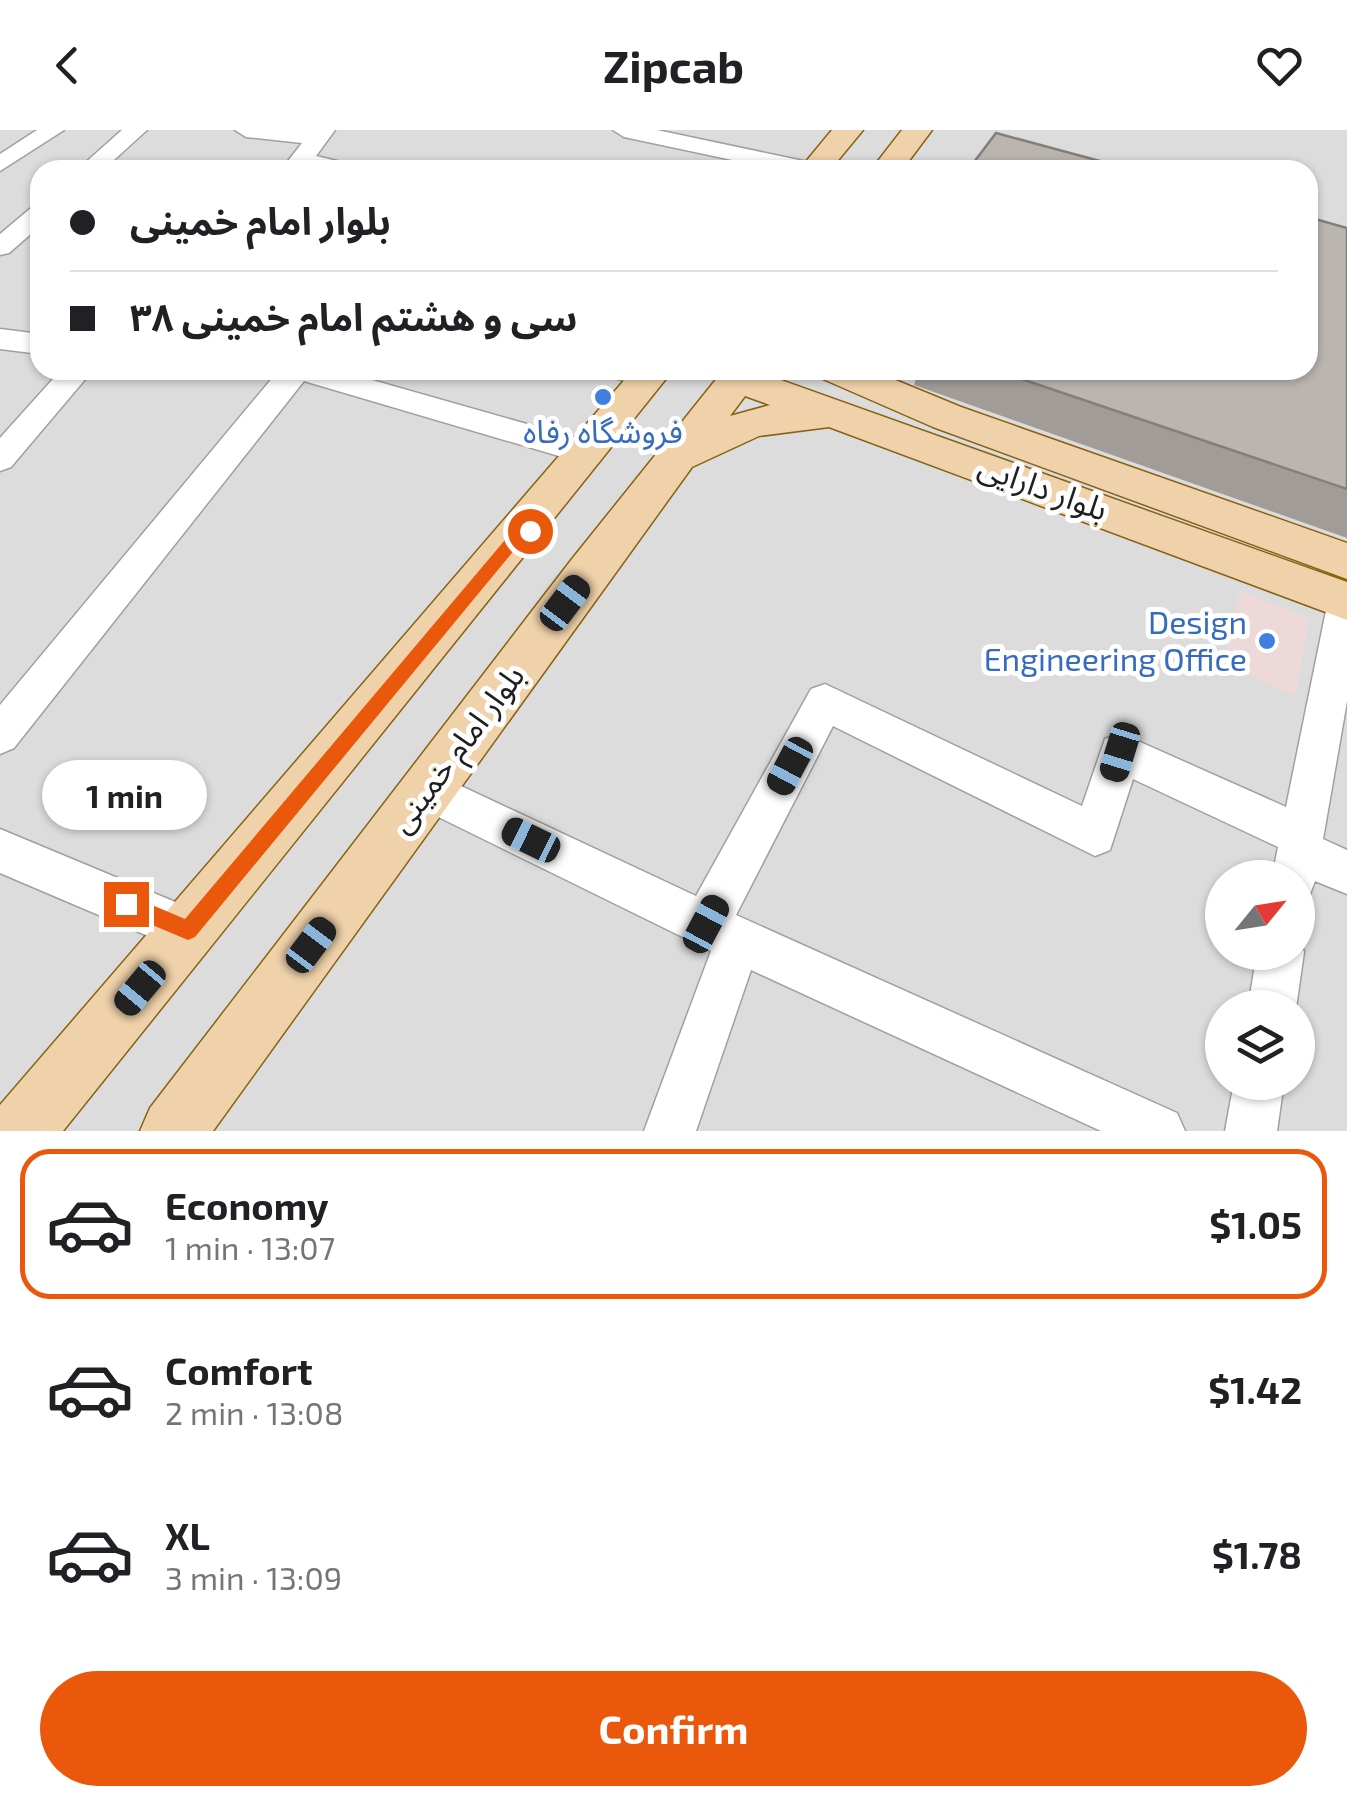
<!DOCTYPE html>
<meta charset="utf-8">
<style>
:root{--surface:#fff;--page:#f2f2f2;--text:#202124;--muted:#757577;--line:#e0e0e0;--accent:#ea580c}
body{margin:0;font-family:"Exo 2","Noto Sans Arabic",sans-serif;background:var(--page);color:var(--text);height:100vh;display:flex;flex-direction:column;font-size:38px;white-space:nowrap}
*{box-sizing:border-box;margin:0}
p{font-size:32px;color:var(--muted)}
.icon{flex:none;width:55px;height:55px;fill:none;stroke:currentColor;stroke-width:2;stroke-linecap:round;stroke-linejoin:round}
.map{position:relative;height:1001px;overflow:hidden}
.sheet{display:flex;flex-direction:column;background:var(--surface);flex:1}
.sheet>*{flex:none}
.hud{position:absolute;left:30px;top:30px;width:1288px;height:220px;border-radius:30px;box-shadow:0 2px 8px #0004;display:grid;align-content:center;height:220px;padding:0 40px;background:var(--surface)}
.needle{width:65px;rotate:60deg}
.buttons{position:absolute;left:1205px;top:730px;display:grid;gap:20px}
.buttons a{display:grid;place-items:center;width:110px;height:110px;border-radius:50%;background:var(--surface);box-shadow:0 2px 8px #0004;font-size:50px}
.end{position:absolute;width:45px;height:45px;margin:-22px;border:12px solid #ea580c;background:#fff;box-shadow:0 0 0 5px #fff}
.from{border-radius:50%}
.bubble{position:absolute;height:70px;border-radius:35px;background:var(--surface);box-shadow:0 2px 8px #0004;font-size:32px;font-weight:700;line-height:70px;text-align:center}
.car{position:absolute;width:30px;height:60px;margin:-30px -15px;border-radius:12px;box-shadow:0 0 8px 2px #0007;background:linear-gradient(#222 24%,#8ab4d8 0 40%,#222 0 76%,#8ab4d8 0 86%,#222 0)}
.hud b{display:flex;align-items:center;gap:35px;height:95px;font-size:38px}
.hud b+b{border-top:2px solid var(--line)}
.hud i{width:25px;height:25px;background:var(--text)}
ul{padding:18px 0 0;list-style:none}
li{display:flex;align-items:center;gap:30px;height:150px;margin:0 20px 15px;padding:0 20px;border:5px solid transparent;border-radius:30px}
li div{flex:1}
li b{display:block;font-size:38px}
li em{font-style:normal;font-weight:700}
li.active{border-color:var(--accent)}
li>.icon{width:90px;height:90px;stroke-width:1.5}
.cta{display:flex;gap:20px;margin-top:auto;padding:20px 40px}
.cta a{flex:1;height:115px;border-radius:60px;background:var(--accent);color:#fff;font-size:40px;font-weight:700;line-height:115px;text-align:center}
header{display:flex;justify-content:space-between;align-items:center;height:130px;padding:0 40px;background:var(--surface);font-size:45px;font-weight:700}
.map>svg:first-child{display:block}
.residential{fill:#dddcdc;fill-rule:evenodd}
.commercial{fill:#edd9d8}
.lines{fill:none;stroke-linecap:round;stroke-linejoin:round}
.minor-casing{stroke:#a0a0a0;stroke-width:3}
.major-casing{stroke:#876213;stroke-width:3}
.minor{fill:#fff;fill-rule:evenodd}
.major{fill:#f0d2aa;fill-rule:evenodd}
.wall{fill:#a19c97}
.building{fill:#bbb5b0;stroke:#837f7b;stroke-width:2.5}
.route{fill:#ea580c}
.shop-dot{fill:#3f7fe0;stroke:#fff;stroke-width:4}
.labels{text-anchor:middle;stroke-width:10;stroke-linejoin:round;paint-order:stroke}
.shop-label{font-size:32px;fill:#366cbe;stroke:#fff}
.street-label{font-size:32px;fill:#1f1f1f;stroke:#fff}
</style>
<header><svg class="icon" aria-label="back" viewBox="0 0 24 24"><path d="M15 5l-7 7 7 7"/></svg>Zipcab<svg class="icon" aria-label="heart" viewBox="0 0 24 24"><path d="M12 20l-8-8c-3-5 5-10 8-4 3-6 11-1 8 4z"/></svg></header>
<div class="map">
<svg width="1347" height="1001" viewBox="0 0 1347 1001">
<rect width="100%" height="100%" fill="#efece7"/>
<!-- residential -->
<path class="residential" d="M0,0H1347V1001H0ZM40,40H1308V240H40ZM1222,748H1298V822H1222ZM1222,878H1298V952H1222Z"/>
<!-- commercial -->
<path class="commercial" d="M1240,461L1309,488L1296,566L1223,534Z"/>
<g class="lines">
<!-- minor casing -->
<g class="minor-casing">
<path id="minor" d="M37,0H64L0,41V24Z
M122,0H147L103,40H77Z
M235,0H335L316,26L354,35L357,40H281L302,13L246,7Z
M613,0H657L813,33L825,40H779L624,7Z
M40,75V96L9,123L0,125V104L31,78Z
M0,199L40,204V224L0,219Z
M61,240H93L11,337L0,341V308Z
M279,240H337L597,314L602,322L597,330L586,334L304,251L14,618L0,624V575Z
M606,240H659L663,247L659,254L648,257L610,247Z
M1347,456V571L1323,709L1347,720V764L1315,751L1310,764L1298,769V748H1272L1278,717L1133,649L1110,720L1095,726L833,596L736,785L1177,983L1185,1001H1101L751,840L696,1001H644L711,821L412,674L406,660L412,646L427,640L696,766L811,559L825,554L1082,676L1105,609L1120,603L1286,677L1328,471L1333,460Z
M0,699L204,784L211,800L204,816L188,823L0,743Z
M1298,805L1304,822L1296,878H1248L1257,822H1298Z
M1234,952H1284L1277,1001H1225Z"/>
</g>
<!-- major casing -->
<g class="major-casing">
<path id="major" d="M832,0H863L830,40H799Z
M902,0H932L902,40H871Z
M633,240H673L63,1001H0V975Z
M714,240H763L761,243L1347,452V490L829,297L759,306L692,337L213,1001H140L150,978L572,429L718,247ZM745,266L770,275L730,286Z
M817,240H871L961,277L1347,413V449L933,297L823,249Z"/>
</g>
<!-- minor -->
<use href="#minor" class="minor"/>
<!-- major -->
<use href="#major" class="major"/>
</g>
<!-- wall -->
<path class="wall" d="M1347,98V408L914,255L919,240H1308Z"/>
<!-- building -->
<path class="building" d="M996,3L1133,40H968Z
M1308,87L1347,98V359L995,240H1308Z"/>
<!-- route -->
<path class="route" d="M530,395L537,401L521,412L195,807L188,810L119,781L116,774L126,764L185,789L510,404Z"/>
<!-- markers -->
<g class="shop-dot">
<circle cx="603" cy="267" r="10"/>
<circle cx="1267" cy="511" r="10"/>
</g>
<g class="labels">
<!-- shop labels -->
<g class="shop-label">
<text x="603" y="313">فروشگاه رفاه</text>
<text x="1247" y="504" text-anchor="end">Design<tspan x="1247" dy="37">Engineering Office</tspan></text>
</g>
<!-- street labels -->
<g class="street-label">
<text transform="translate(1043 358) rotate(20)" y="11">بلوار دارایی</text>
<text transform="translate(457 619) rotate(-53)" y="11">بلوار امام خمینی</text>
</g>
</g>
</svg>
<div class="buttons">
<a><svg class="needle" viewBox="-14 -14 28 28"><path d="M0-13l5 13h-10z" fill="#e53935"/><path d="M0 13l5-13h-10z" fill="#757577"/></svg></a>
<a><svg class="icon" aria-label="layers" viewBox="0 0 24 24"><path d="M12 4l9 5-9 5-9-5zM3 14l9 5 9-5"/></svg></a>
</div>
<i class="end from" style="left:530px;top:401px"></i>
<i class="end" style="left:126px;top:774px"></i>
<div class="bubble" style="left:42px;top:630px;width:165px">1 min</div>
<i class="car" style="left:565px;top:473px;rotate:37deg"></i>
<i class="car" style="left:1120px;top:622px;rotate:197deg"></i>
<i class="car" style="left:790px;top:636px;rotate:208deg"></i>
<i class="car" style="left:531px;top:710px;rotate:296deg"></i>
<i class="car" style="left:706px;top:794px;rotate:28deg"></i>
<i class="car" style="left:311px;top:815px;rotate:37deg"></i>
<i class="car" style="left:140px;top:858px;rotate:220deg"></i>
<div class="hud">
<b><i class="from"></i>بلوار امام خمینی</b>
<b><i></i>سی و هشتم امام خمینی ۳۸</b>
</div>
</div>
<section class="sheet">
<ul>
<li class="active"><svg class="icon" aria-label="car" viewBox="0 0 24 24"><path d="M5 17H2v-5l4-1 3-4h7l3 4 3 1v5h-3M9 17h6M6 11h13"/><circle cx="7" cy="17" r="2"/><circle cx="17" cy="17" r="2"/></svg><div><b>Economy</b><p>1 min · 13:07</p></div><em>$1.05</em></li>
<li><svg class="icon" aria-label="car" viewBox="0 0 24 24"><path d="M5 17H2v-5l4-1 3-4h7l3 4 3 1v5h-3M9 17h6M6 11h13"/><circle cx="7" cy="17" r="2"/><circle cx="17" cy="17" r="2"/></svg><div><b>Comfort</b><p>2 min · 13:08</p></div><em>$1.42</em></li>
<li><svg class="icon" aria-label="car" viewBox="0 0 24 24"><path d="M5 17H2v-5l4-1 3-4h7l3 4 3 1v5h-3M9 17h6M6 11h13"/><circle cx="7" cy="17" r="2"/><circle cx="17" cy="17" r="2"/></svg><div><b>XL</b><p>3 min · 13:09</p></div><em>$1.78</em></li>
</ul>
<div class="cta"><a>Confirm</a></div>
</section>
